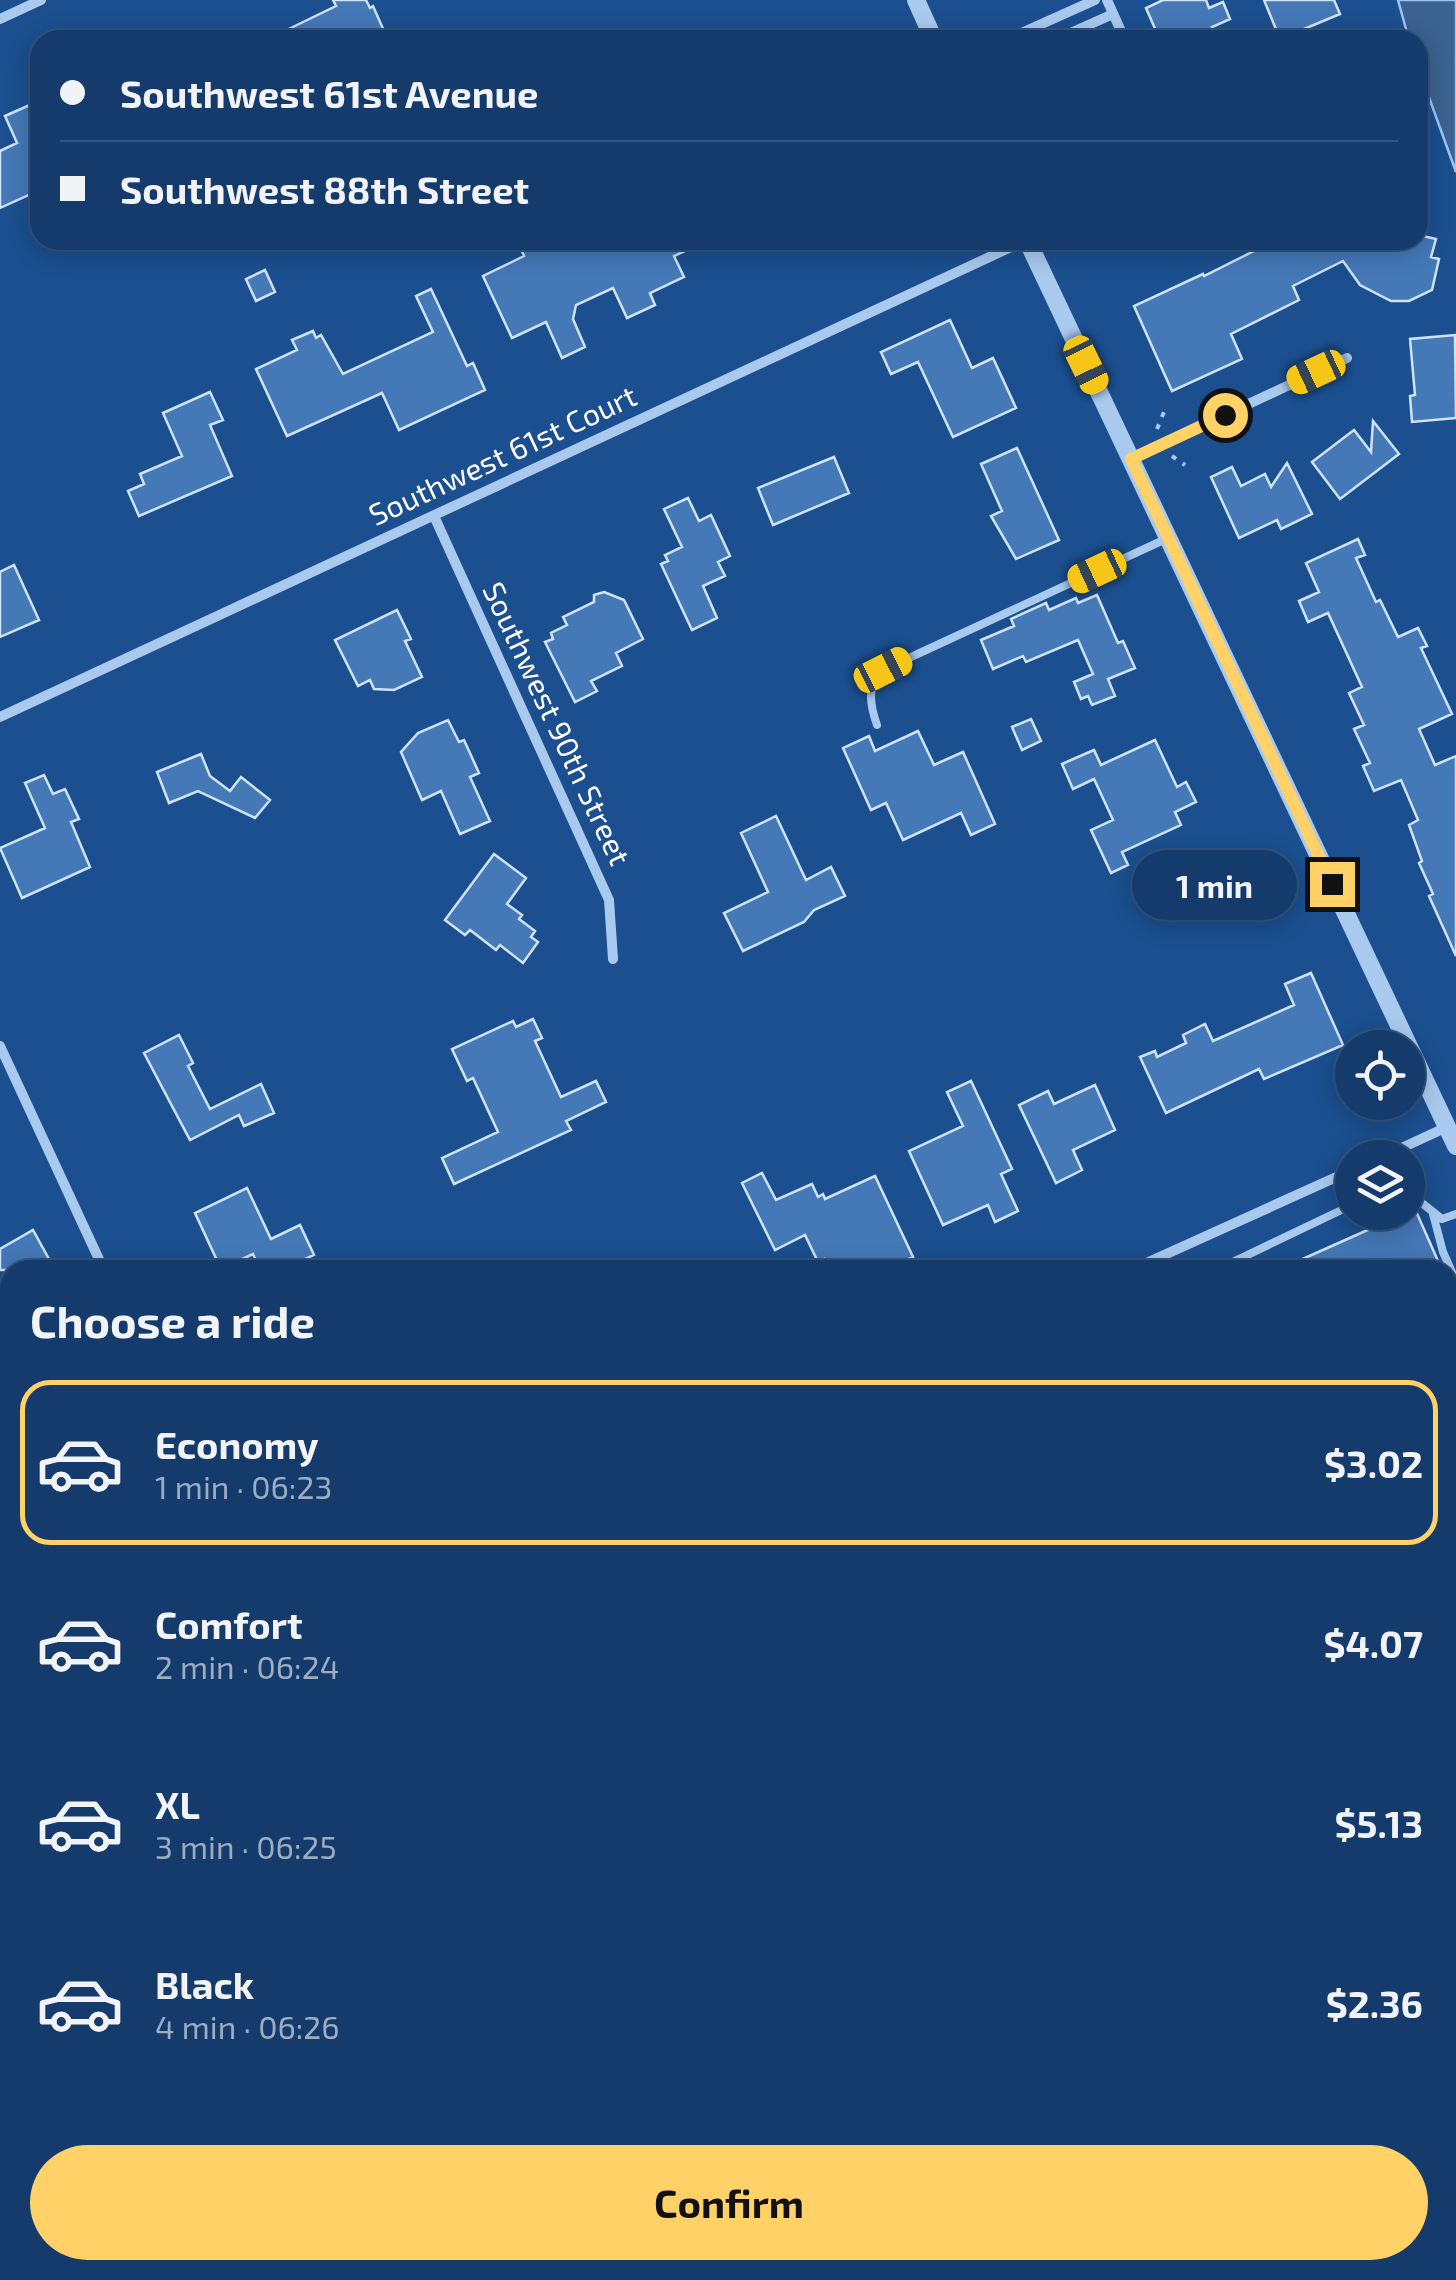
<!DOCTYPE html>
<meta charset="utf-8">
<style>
:root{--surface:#143b6b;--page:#1d4271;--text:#f1f3f6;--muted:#9dadc1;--line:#33557e;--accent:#ffd166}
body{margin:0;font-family:"Exo 2",sans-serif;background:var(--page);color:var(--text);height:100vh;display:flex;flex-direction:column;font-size:38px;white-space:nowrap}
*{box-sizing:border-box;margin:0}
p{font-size:32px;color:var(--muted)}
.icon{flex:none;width:55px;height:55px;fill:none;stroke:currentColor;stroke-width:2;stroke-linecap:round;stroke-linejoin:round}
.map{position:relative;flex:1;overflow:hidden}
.panel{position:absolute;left:0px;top:1260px;width:1458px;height:1020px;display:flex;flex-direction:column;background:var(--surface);border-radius:30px 30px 0 0;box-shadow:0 5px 25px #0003,0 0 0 2px var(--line)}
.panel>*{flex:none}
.top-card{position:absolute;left:30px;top:30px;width:1398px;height:220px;border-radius:30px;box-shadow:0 5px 25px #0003,0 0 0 2px var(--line);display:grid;align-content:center;height:220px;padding:0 30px;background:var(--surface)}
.tools{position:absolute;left:1335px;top:1030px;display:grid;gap:20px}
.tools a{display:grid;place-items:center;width:90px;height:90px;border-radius:50%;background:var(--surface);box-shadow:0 5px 25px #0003,0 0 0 2px var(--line);font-size:50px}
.end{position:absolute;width:45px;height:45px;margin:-22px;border:12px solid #ffd166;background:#111;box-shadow:0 0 0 5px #111}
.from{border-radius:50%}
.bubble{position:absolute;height:70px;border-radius:35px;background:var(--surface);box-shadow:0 5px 25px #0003,0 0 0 2px var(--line);font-size:32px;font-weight:700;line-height:70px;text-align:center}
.car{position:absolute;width:30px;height:60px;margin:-30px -15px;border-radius:12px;box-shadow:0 0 8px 2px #0007;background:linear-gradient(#f5c518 24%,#345 0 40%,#f5c518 0 76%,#345 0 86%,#f5c518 0)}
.top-card b{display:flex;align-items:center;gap:35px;height:95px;font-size:38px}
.top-card b+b{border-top:2px solid var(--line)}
.top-card i{width:25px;height:25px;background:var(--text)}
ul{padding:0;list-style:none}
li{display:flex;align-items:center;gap:30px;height:165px;margin:0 20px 15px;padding:0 10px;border:5px solid transparent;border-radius:30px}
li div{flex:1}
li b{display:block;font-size:38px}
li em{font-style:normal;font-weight:700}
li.selected{border-color:var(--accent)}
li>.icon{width:90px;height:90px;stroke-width:1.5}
h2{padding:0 30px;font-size:45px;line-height:120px}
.action{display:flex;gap:20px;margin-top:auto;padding:20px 30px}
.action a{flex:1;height:115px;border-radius:60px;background:var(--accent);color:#111;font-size:40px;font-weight:700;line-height:115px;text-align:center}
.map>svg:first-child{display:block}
.water{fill:#3c6290;stroke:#9cc4f0;stroke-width:2.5}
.building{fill:#4478b7;stroke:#cfe3fa;stroke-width:2.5}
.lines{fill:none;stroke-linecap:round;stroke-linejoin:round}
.path{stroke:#a9c9ee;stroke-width:4;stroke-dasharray:5 8;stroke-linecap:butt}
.service{stroke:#a9c9ee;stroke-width:8}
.minor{stroke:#a9c9ee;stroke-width:10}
.tertiary{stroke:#a9c9ee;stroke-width:18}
.route{stroke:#ffd166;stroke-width:12}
.labels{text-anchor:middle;stroke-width:10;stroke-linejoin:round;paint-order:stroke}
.street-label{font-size:30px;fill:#fff;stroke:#1b4f8f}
</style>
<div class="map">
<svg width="1456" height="2280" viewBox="0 0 1456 2280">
<rect width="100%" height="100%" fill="#1b4f8f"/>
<!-- water -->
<path class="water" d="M1398,0H1456V172L1418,67V40H1409Z"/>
<!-- building -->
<path class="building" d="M333,0H366L370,8L373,6L388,40H266L336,6Z
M1163,0H1206L1209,8L1223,2L1230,19L1212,27L1216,34L1203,40H1160L1146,8Z
M1264,0H1334L1340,14L1280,39Z
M32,104L40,123V190L0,208V151L17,143L5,116Z
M1418,235L1436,239L1431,257L1439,259L1432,290L1409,301H1391L1360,285L1343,261L1293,286L1299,300L1231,334L1242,359L1172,391L1134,306L1203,274L1204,276L1276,240H1418Z
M517,240H709L674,256L684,277L650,293L655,305L627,318L613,288L576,305L573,319L585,347L562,358L546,322L512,338L483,276L524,256Z
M265,270L275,292L256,301L246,279Z
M431,289L467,366L473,363L485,390L399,430L382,393L287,436L256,369L297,350L292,340L313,331L316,338L321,335L343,374L433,332L416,296Z
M950,320L972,368L993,358L1016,408L953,437L918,362L891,374L881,352Z
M1455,335L1456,418L1412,422L1410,396L1415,395L1410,339Z
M210,392L223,420L210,425L232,476L139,516L128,491L144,484L140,474L182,456L163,413Z
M1373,421L1399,454L1340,499L1312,462L1354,430L1371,452Z
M1017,448L1059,540L1016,559L991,516L1002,511L981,464Z
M834,457L849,493L773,525L758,488Z
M1287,463L1312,514L1281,529L1277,520L1239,538L1211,477L1232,467L1241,486L1265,474L1271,487Z
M688,498L699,521L711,515L730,556L718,562L725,576L703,586L717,618L692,630L661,564L668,561L665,555L682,547L664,509Z
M1358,539L1365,555L1356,558L1376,602L1380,600L1398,637L1418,628L1427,646L1421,648L1452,714L1419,729L1435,765L1456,756V956L1429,896L1433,894L1419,863L1422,861L1409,825L1418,820L1401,780L1374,791L1363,766L1370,763L1354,729L1364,725L1349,693L1362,687L1328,613L1308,622L1299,601L1319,592L1306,563Z
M14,565L39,620L0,637V572Z
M604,592L624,600L643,639L616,653L622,666L591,681L597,691L575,702L545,642L553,639L551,633L567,625L563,617L594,602V595Z
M1097,595L1118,643L1123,641L1135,668L1108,679L1115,696L1092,705L1088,696L1081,699L1074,682L1093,674L1078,640L1026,662L1023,656L993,669L981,640L1014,626L1011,619L1046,603L1049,610L1076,598L1078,603Z
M397,610L411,639L405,641L422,677L394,690L374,689L370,680L358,686L335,640Z
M1031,719L1041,741L1022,750L1012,727Z
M448,720L459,742L464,740L479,773L470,777L490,821L460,834L441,791L422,800L401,752L418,733Z
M918,731L934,765L963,752L995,824L971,835L961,813L903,840L886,803L871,810L843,748L869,736L875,751Z
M1155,740L1177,787L1186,782L1196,802L1175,812L1181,825L1122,852L1128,865L1111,873L1091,830L1113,820L1094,779L1073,789L1062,764L1094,750L1101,765Z
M201,754L210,776L230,791L241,777L270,800L255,818L198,791L169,803L157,772Z
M44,775L53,794L65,789L79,819L71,822L90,867L22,898L0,848L45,828L25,783Z
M776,816L806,880L831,867L845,896L814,910L804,922L743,951L724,913L768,892L741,833Z
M494,854L526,878L507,904L522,915L519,919L535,931L531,937L538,942L523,963L500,945L496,950L470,930L465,935L445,920Z
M1311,973L1343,1045L1264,1079L1259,1069L1166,1113L1140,1057L1155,1051L1157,1057L1186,1043L1183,1035L1205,1024L1213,1041L1294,1005L1285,984Z
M533,1019L542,1038L535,1041L561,1097L596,1081L606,1102L566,1121L571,1130L454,1184L442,1158L498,1132L473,1078L467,1081L452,1049L513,1021L516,1027Z
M179,1035L193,1063L188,1066L210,1109L261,1084L274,1113L244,1126L239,1115L190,1140L144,1053Z
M971,1081L1012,1169L1001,1174L1018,1211L995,1222L988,1205L943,1225L909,1151L963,1126L947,1092Z
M1095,1085L1115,1130L1073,1150L1082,1170L1056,1183L1019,1105L1048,1091L1054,1104Z
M762,1173L776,1200L812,1184L818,1197L823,1194L825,1199L875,1176L913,1257L885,1270H829L824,1259L818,1262L805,1235L775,1250L742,1183Z
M247,1188L271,1239L300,1225L314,1255L281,1270H260L253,1254L221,1269L195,1213Z
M1415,1209L1442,1270H1278L1408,1212Z
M33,1230L55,1270H0V1249Z"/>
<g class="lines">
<!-- path -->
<path class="path" d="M1157,429L1164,412
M1172,456L1185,465"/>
<!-- service -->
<path class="service" d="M877,725C870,705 866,685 883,670L1168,538
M1408,1192L1442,1219L1456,1214
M1433,1214L1443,1252L1456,1281
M1216,1270L1352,1205
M1448,1893L1456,1902
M1448,1927L1456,1931
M1448,2039L1456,2057"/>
<!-- minor -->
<path class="minor" d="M1107,0L1125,40
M0,19L41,0
M1006,40L1095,0
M1055,40L1113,14
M1131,459L1347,358
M434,516L609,900L613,959
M0,717L1026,240
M0,1046L104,1270
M1380,1158L1447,1127
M1131,1270L1352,1170
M0,1420L10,1416
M800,2270L804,2280
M296,2280L299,2270"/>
<!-- tertiary -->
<path class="tertiary" d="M916,0L934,40
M1027,240L1456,1146"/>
</g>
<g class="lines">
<!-- route -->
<path class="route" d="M1225,415L1131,459L1332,884"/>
</g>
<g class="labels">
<!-- street labels -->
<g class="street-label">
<text transform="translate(503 456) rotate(-25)" y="10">Southwest 61st Court</text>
<text transform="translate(556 724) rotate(65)" y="10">Southwest 90th Street</text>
</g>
</g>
</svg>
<div class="tools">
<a><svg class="icon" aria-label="locate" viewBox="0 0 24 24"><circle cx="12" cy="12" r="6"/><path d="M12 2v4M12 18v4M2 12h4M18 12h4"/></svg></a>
<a><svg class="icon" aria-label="layers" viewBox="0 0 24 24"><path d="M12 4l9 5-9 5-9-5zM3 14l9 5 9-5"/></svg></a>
</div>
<i class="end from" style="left:1225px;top:415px"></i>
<i class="end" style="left:1332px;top:884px"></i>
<div class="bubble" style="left:1132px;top:850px;width:165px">1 min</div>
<i class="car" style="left:1086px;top:365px;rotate:154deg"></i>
<i class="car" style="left:1316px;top:372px;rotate:245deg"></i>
<i class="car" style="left:1097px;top:571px;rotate:245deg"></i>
<i class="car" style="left:883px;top:670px;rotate:63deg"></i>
<div class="top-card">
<b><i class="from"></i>Southwest 61st Avenue</b>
<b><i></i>Southwest 88th Street</b>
</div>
<section class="panel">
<h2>Choose a ride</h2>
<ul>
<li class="selected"><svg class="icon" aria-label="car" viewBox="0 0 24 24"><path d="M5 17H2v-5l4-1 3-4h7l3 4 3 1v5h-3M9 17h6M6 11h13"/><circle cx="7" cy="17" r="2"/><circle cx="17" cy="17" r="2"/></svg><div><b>Economy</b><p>1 min · 06:23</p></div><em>$3.02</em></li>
<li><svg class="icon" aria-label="car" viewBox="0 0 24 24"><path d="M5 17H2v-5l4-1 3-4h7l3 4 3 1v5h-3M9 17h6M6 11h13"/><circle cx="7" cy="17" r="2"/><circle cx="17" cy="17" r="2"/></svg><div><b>Comfort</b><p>2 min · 06:24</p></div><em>$4.07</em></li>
<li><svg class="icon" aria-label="car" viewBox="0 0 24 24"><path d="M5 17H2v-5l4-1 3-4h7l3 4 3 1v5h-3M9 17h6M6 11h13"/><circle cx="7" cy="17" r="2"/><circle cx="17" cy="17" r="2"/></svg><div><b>XL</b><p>3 min · 06:25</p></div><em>$5.13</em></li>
<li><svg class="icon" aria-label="car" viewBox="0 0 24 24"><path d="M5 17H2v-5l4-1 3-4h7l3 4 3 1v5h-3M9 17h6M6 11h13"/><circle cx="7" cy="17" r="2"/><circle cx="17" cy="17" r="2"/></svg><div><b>Black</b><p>4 min · 06:26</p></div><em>$2.36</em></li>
</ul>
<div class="action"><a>Confirm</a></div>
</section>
</div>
